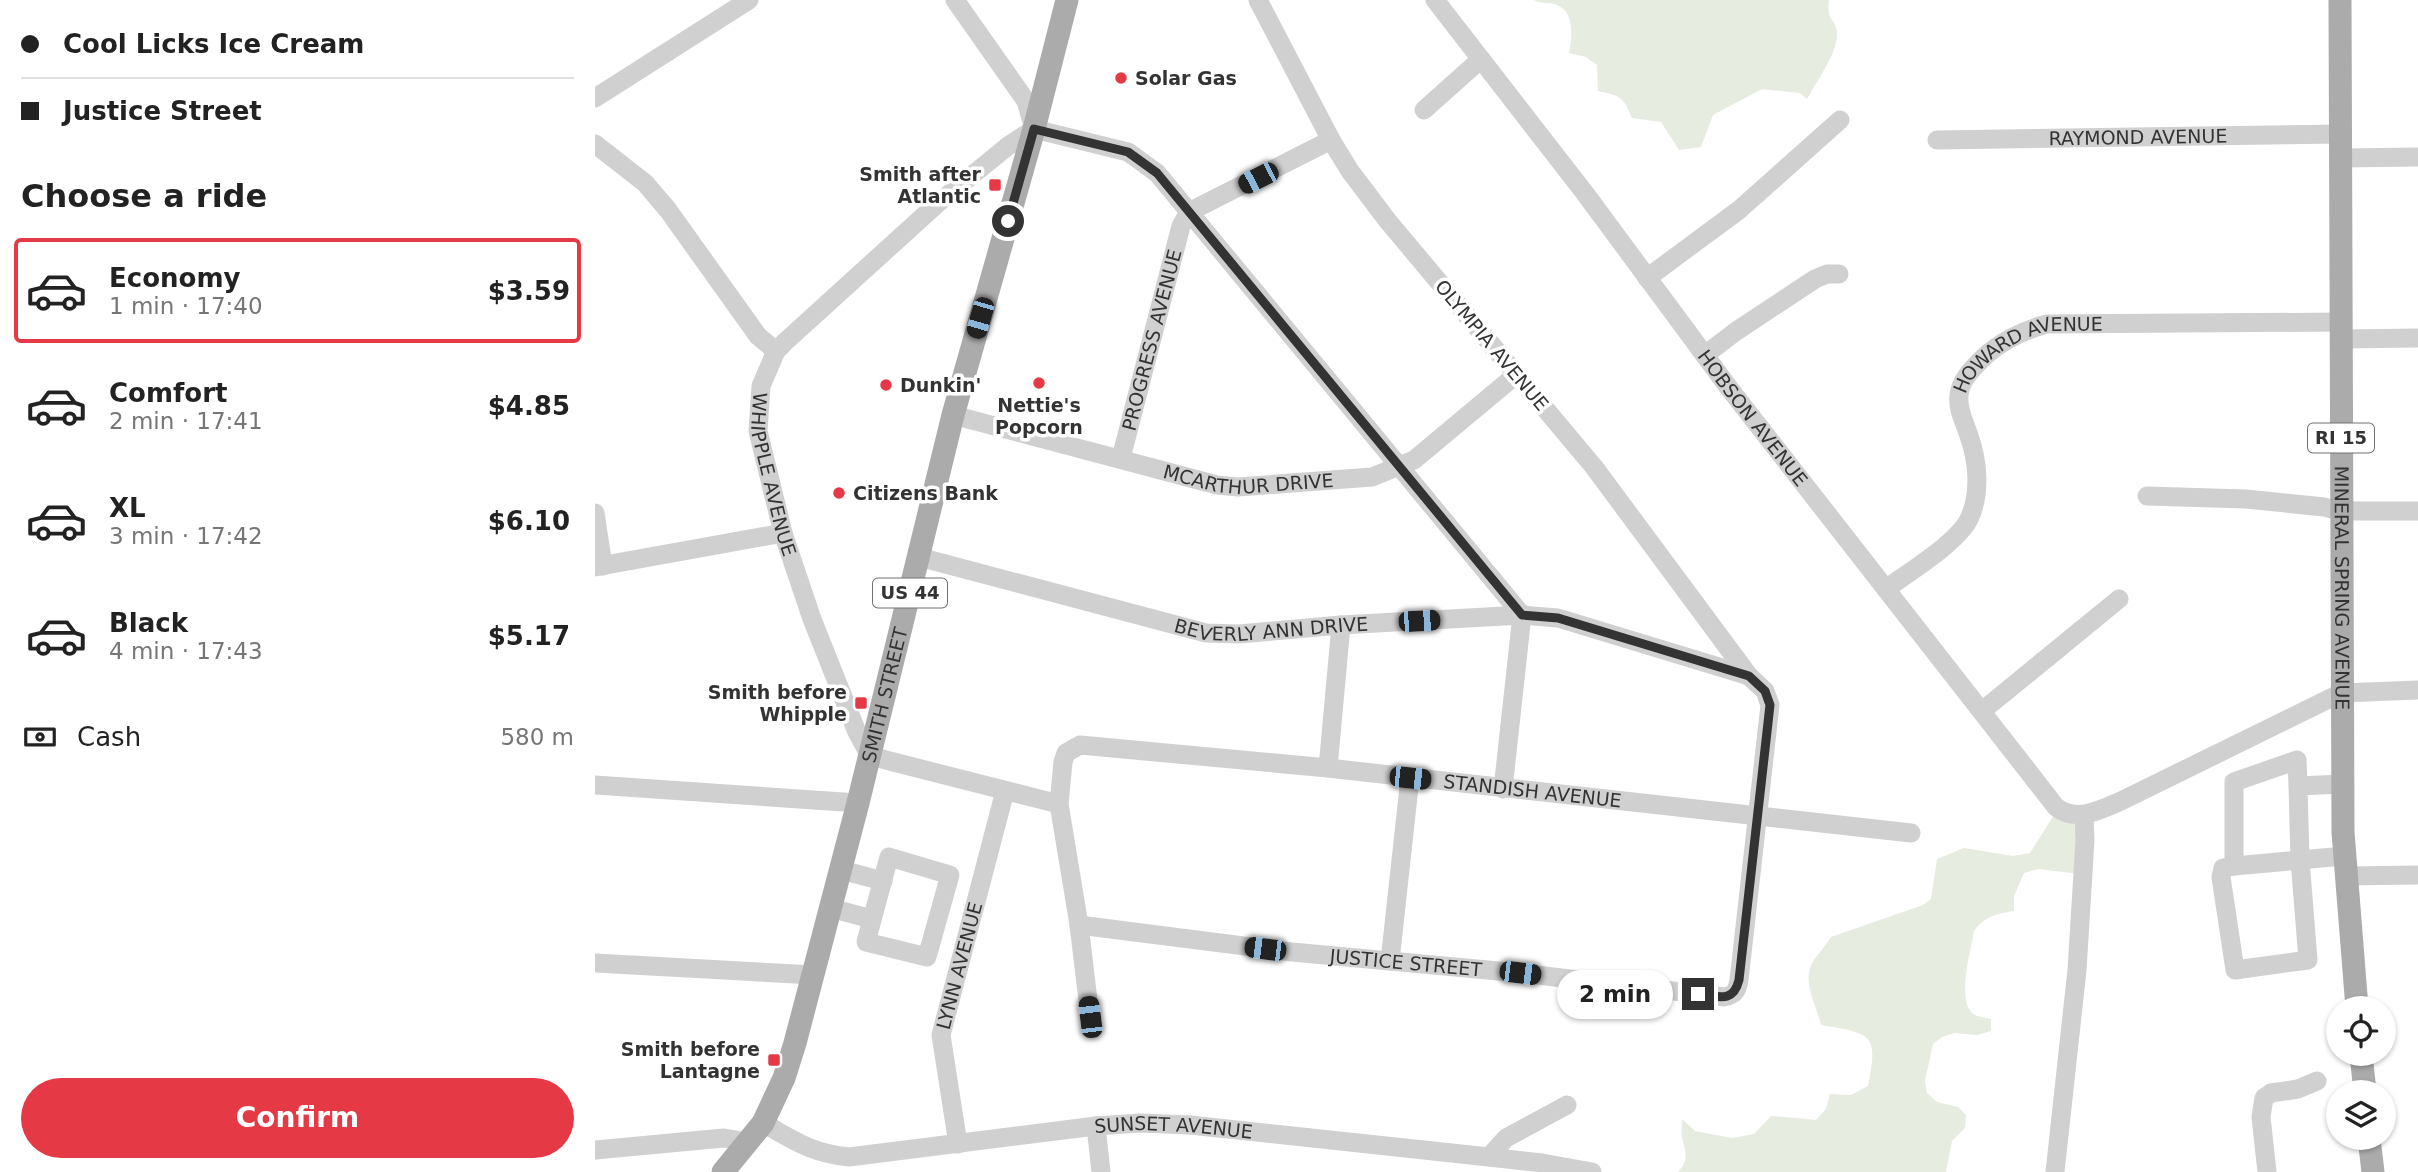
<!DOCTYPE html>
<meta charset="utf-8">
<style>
:root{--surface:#fff;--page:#f2f2f2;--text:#222;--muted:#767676;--line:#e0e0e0;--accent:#e63946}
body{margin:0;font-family:"DejaVu Sans",sans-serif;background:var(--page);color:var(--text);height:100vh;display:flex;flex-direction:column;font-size:26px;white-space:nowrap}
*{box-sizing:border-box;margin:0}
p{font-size:23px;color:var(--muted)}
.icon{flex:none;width:38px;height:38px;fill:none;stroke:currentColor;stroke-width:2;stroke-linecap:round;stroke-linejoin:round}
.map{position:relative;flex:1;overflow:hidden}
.side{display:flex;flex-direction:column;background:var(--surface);width:595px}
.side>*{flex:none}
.guide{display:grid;align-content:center;height:154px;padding:0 21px;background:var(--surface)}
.controls{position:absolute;left:1731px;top:996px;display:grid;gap:14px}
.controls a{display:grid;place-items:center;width:70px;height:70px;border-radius:50%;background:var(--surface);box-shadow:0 2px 5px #0004;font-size:35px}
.end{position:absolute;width:32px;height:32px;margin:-16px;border:9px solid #333;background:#fff;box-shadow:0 0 0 4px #fff}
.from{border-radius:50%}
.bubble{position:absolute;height:49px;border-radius:24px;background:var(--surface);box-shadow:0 2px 5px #0004;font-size:23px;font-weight:800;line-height:49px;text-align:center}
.car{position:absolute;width:21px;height:42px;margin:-21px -10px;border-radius:9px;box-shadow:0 0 5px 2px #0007;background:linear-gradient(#222 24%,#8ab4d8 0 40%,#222 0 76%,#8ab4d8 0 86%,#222 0)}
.guide b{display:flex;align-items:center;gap:24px;height:66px;font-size:26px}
.guide b+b{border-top:2px solid var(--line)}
.guide i{width:18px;height:18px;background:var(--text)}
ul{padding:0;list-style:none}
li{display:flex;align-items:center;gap:21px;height:105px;margin:0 14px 10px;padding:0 7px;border:4px solid transparent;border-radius:7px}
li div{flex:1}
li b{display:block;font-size:26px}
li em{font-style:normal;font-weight:800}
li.selected{border-color:var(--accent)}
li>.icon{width:63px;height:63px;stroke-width:1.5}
h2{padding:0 21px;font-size:32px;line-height:84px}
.pay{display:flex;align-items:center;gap:18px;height:77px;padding:0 21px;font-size:26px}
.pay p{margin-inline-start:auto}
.action{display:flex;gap:14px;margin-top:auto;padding:14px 21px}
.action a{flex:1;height:80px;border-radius:42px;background:var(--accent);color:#fff;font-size:28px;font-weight:800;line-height:80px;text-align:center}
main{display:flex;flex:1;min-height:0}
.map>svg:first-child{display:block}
.green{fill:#e6ecdf}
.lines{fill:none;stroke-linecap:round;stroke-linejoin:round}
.minor{stroke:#d0d0d0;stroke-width:19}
.major{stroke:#ababab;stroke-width:23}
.route{stroke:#333;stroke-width:9}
.poi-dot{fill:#e63946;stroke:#fff;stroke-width:2.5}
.labels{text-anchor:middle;stroke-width:7;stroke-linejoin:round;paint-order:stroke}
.shield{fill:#fff;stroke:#707070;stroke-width:2}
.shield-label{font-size:18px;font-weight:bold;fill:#333}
.poi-label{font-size:19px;font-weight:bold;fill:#333;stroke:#fff;text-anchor:start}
.street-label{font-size:19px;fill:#333;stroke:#fff}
</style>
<main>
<section class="side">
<div class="guide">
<b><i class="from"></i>Cool Licks Ice Cream</b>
<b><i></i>Justice Street</b>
</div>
<h2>Choose a ride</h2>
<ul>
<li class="selected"><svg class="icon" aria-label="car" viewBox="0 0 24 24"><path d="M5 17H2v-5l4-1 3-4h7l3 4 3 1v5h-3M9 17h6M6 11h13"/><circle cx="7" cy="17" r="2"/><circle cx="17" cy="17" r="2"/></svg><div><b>Economy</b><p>1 min · 17:40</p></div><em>$3.59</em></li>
<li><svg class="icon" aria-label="car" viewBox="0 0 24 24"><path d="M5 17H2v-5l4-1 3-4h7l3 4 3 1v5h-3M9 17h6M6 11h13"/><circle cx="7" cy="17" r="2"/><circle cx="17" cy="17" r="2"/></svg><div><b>Comfort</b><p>2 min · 17:41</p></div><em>$4.85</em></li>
<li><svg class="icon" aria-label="car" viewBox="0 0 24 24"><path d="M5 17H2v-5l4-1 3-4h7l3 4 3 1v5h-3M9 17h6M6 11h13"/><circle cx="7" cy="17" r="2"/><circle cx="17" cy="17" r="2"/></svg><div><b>XL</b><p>3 min · 17:42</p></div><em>$6.10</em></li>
<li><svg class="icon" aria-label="car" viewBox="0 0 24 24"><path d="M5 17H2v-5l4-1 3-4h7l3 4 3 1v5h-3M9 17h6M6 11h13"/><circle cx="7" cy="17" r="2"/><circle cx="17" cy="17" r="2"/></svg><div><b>Black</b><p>4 min · 17:43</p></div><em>$5.17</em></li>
</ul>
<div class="pay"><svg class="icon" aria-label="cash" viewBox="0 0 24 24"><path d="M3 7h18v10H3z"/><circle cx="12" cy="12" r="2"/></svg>Cash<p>580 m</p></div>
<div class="action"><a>Confirm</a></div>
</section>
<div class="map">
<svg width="1823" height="1172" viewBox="0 0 1823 1172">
<rect width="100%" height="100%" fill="#fff"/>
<!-- green -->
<path class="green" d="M939,0H1234C1231,21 1240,18 1242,32C1244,51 1221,82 1212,99L1205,93L1167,89L1118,115L1106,147L1084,150L1066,122L1037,118C1028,96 1026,96 1003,91L1002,65L991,57L974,53C977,38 980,12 962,5C954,2 946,4 939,0Z
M1462,810L1482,814L1484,874L1444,869L1429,873L1419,896V911C1404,913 1388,917 1379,931C1376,950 1360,1004 1380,1015C1384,1017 1392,1018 1396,1019V1031L1382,1035L1359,1033L1347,1037L1338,1044L1330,1081L1332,1093L1342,1102L1363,1107L1371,1115L1370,1128L1357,1141L1351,1172H1083C1094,1160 1091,1152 1087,1138C1086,1132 1087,1125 1087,1119L1100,1131L1137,1138L1159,1134L1176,1116L1221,1120L1231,1109L1235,1094L1256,1095L1273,1086C1284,1032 1276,1034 1226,1025C1222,1006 1205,979 1219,960C1225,952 1230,946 1236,937L1328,905L1336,899L1342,859L1369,848L1418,856L1435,853Z"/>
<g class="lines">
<!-- minor -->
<g class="minor">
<path d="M360,0L431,101L439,129"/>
<path id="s1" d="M840,0L989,192L1134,388L1461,807C1481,823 1505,810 1526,801L1746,693L1823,690"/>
<path d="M0,98L154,0"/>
<path d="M829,110L886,59"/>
<path id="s2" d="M439,129L413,146L343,203L191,341L181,351L166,386L163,431L188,533L217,619L262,732L275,756L464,804"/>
<path d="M439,129L533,152L562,173L927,615L908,789"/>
<path id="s3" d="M1342,140L1745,134"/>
<path d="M0,144L50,183L73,210L163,336L181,351"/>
<path d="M1746,158L1823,157"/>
<path d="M1052,278L1144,210L1245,120"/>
<path d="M1746,339L1823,338"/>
<path d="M1110,355L1140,332L1220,279L1232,274H1244"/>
<path id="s4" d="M358,415L622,485L643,487L777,477L819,460L922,374"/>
<path id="s5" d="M526,458L586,226L594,212L736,140"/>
<path d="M1552,496L1651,499L1729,507L1746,511H1823"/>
<path d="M0,513L8,566"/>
<path id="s6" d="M324,557L611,633L644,634L746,625L927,615L963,618L1154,676"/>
<path d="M0,567L188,533"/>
<path id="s7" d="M1292,588C1313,573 1363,542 1374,519C1386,494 1383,461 1374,436C1370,423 1362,409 1364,395C1366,380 1376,370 1387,359C1404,342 1429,330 1452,324L1747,322"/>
<path d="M1387,711L1524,599"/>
<path d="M733,768L746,625"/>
<path d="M1747,784L1703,786L1705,860L1713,960L1640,970L1626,877L1628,868L1639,866L1749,856"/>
<path d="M0,785L263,803"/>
<path d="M294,857L355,875L332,957L271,942Z"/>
<path d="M1639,866V782L1702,760L1703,786"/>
<path d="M246,870L288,881"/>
<path d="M1751,876L1823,875"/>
<path d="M235,908L277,919"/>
<path id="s8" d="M484,925L697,952L925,973L1129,997C1140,995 1142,991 1144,980L1175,705L1170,691L1154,676L999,467L792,220L755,171L736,140L663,0"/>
<path d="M795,961L815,778"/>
<path d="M0,963L219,975"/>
<path id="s9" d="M495,1017L484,925L464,804L468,762L471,753L485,745L733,768L1316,833"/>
<path id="s10" d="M168,1123C200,1141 216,1153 254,1157L501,1126L545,1123L595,1125L894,1157L947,1163L997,1172"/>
<path d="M501,1126L506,1172"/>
<path id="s11" d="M363,1144L346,1035L410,791"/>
<path d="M0,1150L129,1138L153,1142"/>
<path d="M894,1157L911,1138L972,1105"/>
<path d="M1460,1172L1482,970L1490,840L1489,815"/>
<path d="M1672,1172L1666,1117L1669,1098L1676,1093L1703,1089L1722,1081"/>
</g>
<!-- major -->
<g class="major">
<path id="s12" d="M1745,0L1748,832L1762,1008"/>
<path d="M1766,1054L1770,1092"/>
<path d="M1774,1138L1778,1172"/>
<path id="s13" d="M128,1172L168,1123L189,1078L200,1043L263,803L358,415L439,129L472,0"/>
</g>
</g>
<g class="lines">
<!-- route -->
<path class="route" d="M413,221L439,129L533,152L562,173L927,615L963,618L1154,676L1170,691L1175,705L1144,980C1138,1004 1123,996 1103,994"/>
</g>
<!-- markers -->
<g class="poi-dot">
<circle cx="526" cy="78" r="7"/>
<rect x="393" y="178" width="14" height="14" rx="3.5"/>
<circle cx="444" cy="383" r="7"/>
<circle cx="291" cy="385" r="7"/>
<circle cx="244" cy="493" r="7"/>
<rect x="259" y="696" width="14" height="14" rx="3.5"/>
<rect x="172" y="1053" width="14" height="14" rx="3.5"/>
</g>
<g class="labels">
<!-- shield labels -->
<g class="shield">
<rect x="1713" y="423.5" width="66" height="29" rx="5"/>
<rect x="278" y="578.5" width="74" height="29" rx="5"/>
</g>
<g class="shield-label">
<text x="1746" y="444">RI 15</text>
<text x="315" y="599">US 44</text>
</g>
<!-- poi labels -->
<g class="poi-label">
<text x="540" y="85">Solar Gas</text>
<text x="386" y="181" text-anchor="end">Smith after<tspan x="386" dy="22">Atlantic</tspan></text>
<text x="305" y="392">Dunkin'</text>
<text x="444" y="412" text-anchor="middle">Nettie's<tspan x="444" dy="22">Popcorn</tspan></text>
<text x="258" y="500">Citizens Bank</text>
<text x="252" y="699" text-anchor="end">Smith before<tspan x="252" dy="22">Whipple</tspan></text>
<text x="165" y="1056" text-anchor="end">Smith before<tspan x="165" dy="22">Lantagne</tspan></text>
</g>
<!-- street labels -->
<g class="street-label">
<text dy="7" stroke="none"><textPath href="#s3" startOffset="201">RAYMOND AVENUE</textPath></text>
<text dy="7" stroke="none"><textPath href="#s5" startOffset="122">PROGRESS AVENUE</textPath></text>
<text transform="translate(897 345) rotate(50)" y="7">OLYMPIA AVENUE</text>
<text dy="7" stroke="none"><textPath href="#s7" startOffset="324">HOWARD AVENUE</textPath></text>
<text dy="7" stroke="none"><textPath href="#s1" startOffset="525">HOBSON AVENUE</textPath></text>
<text dy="7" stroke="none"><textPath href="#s2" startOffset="469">WHIPPLE AVENUE</textPath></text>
<text dy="7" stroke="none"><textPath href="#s4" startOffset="304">MCARTHUR DRIVE</textPath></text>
<text dy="7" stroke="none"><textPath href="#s12" startOffset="588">MINERAL SPRING AVENUE</textPath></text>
<text dy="7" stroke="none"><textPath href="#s6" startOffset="362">BEVERLY ANN DRIVE</textPath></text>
<text dy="7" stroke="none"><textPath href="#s13" startOffset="509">SMITH STREET</textPath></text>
<text dy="7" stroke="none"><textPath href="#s9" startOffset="738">STANDISH AVENUE</textPath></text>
<text dy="7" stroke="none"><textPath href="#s8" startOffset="329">JUSTICE STREET</textPath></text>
<text dy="7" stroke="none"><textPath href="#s11" startOffset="182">LYNN AVENUE</textPath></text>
<text dy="7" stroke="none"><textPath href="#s10" startOffset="420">SUNSET AVENUE</textPath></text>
</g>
</g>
</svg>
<div class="controls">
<a><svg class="icon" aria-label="locate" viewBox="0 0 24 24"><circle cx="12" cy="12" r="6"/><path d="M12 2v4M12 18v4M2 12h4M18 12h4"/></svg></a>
<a><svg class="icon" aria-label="layers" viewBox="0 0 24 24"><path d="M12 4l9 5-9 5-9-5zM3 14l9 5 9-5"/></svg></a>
</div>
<i class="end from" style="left:413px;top:221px"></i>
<i class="end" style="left:1103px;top:994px"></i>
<div class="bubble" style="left:962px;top:970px;width:116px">2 min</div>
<i class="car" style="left:663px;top:178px;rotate:243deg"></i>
<i class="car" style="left:385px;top:318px;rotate:196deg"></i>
<i class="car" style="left:824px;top:621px;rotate:87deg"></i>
<i class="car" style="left:815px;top:778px;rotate:96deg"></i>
<i class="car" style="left:670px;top:949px;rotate:277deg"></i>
<i class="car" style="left:925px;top:973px;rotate:97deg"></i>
<i class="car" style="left:495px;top:1017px;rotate:353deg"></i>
</div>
</main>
